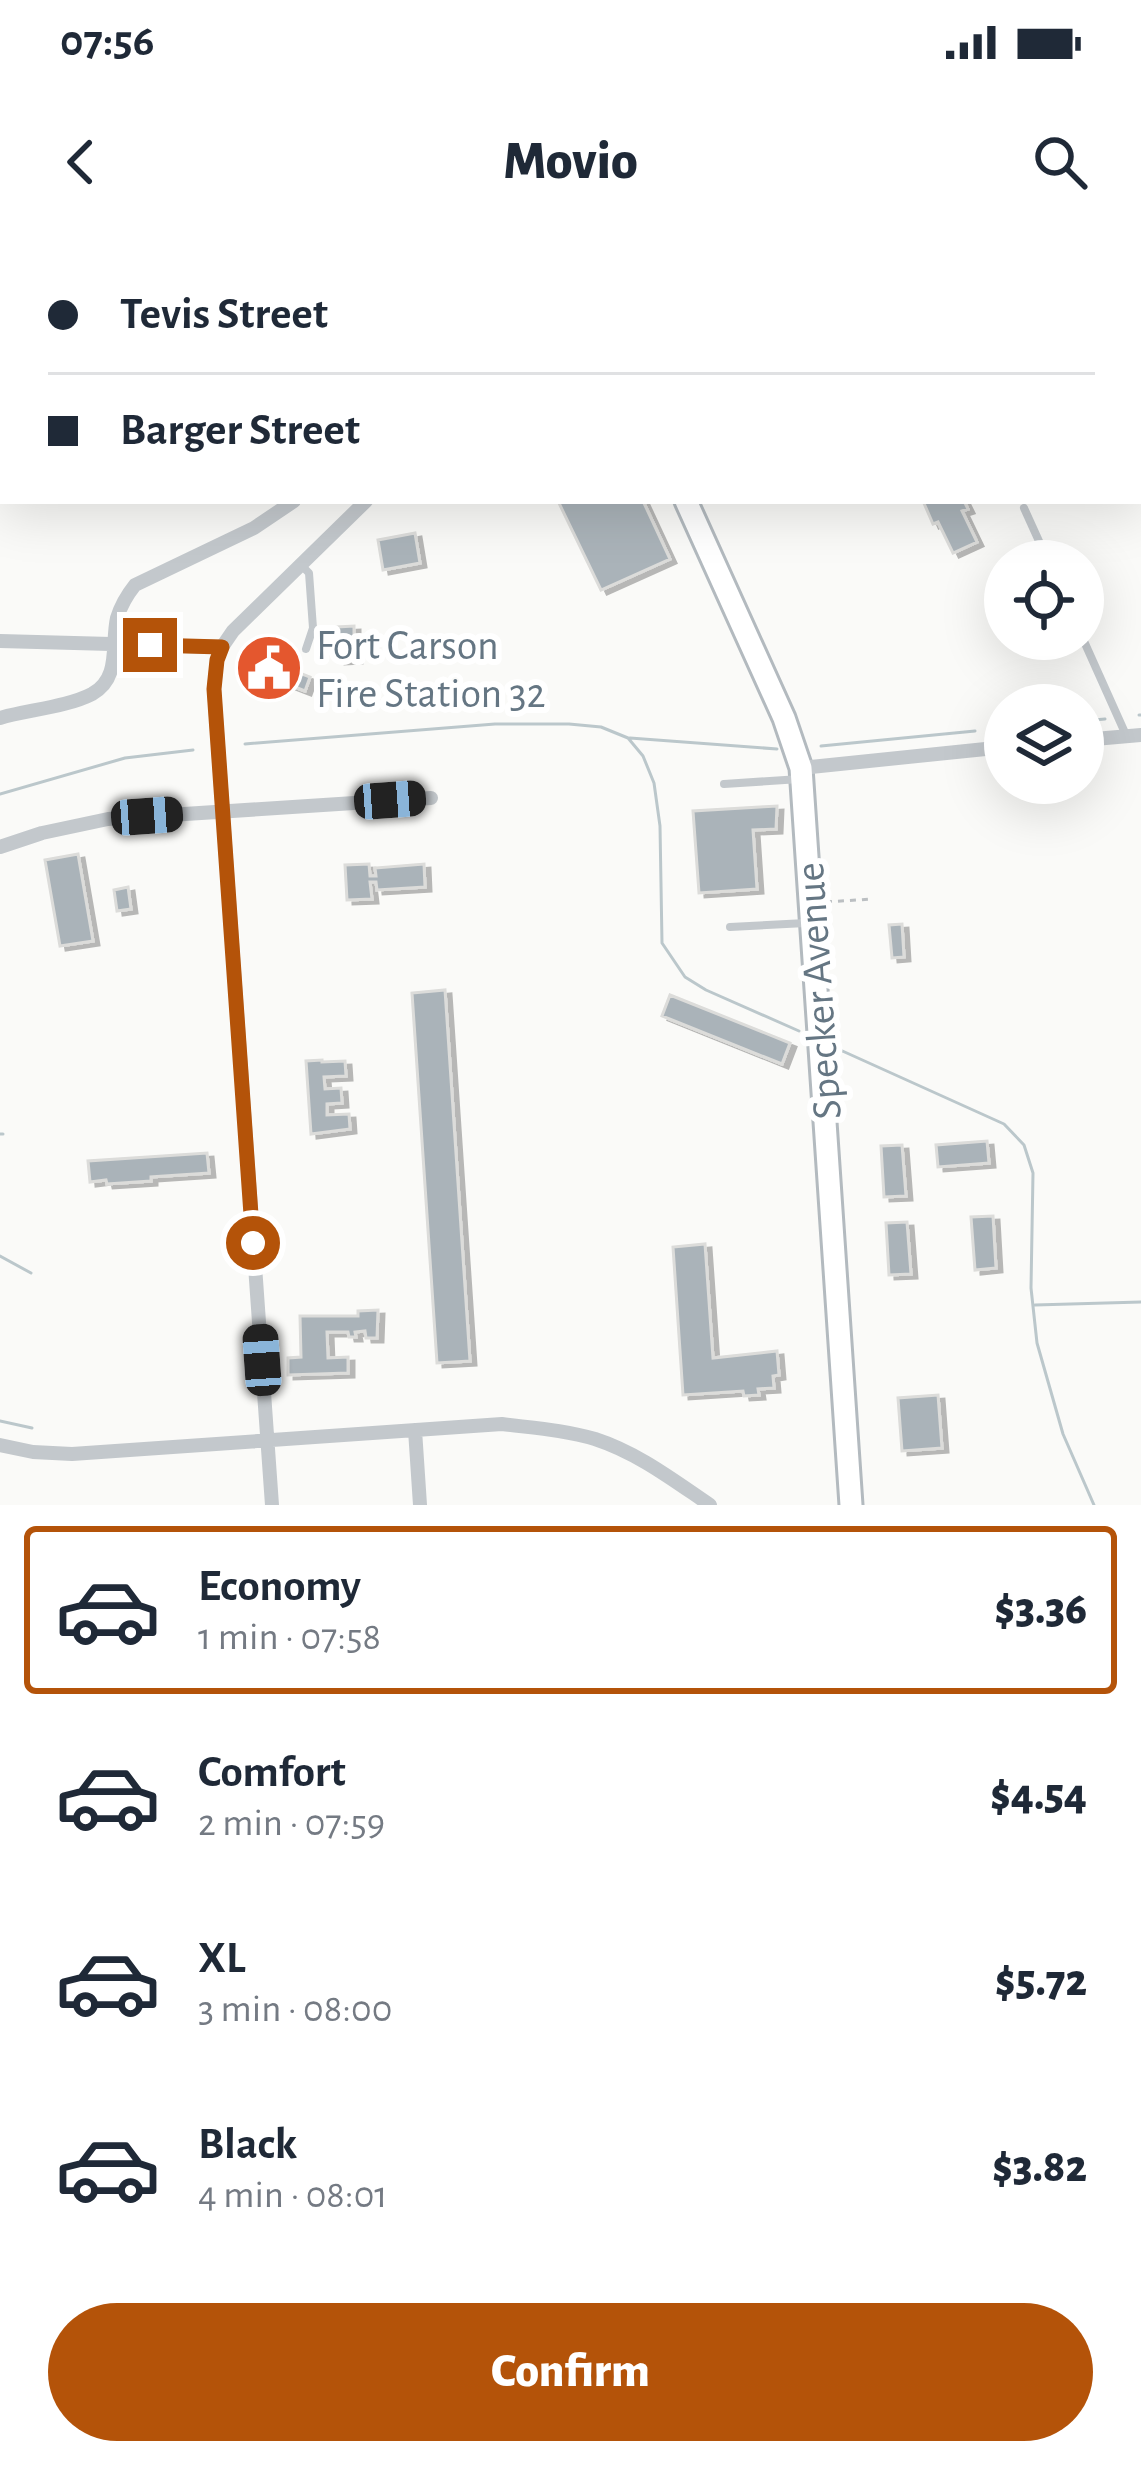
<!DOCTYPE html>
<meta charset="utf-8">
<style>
:root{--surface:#fff;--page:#f2f2f3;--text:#1f2937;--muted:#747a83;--line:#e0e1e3;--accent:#b45309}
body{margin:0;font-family:"Alegreya Sans",sans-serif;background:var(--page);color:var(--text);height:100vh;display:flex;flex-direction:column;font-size:45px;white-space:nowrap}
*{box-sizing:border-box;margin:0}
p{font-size:39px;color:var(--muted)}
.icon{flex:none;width:66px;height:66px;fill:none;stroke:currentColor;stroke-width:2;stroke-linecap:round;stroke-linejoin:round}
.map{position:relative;height:1265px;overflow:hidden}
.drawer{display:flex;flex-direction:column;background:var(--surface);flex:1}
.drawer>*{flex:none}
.banner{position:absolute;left:0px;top:0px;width:1143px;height:264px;box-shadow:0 12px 48px #0002;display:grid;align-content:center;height:264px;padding:0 48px;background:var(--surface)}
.fabs{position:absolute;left:984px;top:300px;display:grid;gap:24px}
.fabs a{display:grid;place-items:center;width:120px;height:120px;border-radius:50%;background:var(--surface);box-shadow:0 12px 48px #0002;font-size:60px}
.end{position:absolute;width:54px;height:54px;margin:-27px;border:15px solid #b45309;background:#fff;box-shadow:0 0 0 6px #fff}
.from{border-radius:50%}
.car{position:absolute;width:36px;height:72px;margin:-36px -18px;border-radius:15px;box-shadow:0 0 9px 3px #0007;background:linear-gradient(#222 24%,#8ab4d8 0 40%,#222 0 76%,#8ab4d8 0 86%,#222 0)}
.banner b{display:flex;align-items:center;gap:42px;height:114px;font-size:45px}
.banner b+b{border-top:3px solid var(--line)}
.banner i{width:30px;height:30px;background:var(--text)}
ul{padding:21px 0 0;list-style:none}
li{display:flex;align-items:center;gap:36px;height:168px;margin:0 24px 18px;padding:0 24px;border:6px solid transparent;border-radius:12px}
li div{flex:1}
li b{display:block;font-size:45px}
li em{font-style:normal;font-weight:800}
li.current{border-color:var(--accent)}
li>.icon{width:108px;height:108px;stroke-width:1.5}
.primary-button{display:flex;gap:24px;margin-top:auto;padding:24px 48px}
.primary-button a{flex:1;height:138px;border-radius:72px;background:var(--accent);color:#fff;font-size:48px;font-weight:800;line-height:138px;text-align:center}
.status{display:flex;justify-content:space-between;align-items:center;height:84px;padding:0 60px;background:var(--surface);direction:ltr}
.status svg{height:33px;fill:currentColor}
header{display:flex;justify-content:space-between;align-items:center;height:156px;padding:0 48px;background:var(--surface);font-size:54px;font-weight:800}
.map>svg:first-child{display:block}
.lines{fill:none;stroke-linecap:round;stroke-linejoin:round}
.stream{stroke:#bbc7cb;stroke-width:3}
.building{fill:#aab3b9;stroke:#dcdcda;stroke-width:3;filter:url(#shadow)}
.secondary-casing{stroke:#b3babf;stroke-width:27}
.path{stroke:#bbbfc2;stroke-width:3;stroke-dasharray:6 6;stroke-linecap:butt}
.lane{stroke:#c3c8cc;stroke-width:8}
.street{stroke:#c3c8cc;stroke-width:14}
.secondary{stroke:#fff;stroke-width:21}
.route{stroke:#b45309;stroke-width:15}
.labels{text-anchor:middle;stroke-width:12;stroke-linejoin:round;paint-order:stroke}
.poi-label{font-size:42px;fill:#657683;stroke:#fff;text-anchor:start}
.street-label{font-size:42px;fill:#657683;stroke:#fff}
</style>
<div class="status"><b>07:56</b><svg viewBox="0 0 49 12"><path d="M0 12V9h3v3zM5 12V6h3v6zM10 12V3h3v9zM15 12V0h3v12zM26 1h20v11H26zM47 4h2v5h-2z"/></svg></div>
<header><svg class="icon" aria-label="back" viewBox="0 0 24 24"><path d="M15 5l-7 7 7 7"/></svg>Movio<svg class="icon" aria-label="search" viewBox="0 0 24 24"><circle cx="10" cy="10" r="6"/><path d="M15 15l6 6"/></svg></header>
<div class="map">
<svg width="1141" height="1265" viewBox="0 0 1141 1265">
<defs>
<filter id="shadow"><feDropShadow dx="6" dy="4" stdDeviation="0" flood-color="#0004"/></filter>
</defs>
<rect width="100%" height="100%" fill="#fafaf8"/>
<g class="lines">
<!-- stream -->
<path class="stream" d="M1139,475H1141
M1083,481L1105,479
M630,498L777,509
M245,504L495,484H569L601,487L628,498L643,516L654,543L660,586L662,703L685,737L706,750L799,791
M821,506L975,491
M0,554L125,518L193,510
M838,809L1004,884L1024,905L1033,933L1031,1048L1037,1103L1063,1194L1094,1265
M0,894H3
M0,1016L31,1033
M1035,1065L1141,1062
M0,1181L32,1188"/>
</g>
<!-- building -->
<path class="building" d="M558,261H643L670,319L601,350Z
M923,261H964L968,269L962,271L977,302L953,313L938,282L933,284Z
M415,293L420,323L383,330L378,300Z
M354,386V396H358V401L355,402L356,419L339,420L337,387Z
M263,397L288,407L282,420L276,417L274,423L310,437L305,451L269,437L267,441L248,434Z
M777,566L776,589L753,590L757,649L699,653L693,571Z
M78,614L93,701L60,706L45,620Z
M369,624L370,636H376L375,628L424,624L425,647L377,650L376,642H370L372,659L347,660L345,625Z
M128,647L131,669L117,671L114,650Z
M902,684L904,717L892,718L889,685Z
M445,750L470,1121L437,1123L412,753Z
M670,755L790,803L782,824L662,776Z
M322,820V822L345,821L346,836L324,837L325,849L341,848L342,863L327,864V875L349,874L350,889L311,894L306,821Z
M987,901L989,923L938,927L936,905Z
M902,905L906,956L884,957L881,906Z
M207,913L209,933L151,937V941L107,944L106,940L90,942L88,921Z
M993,976L996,1028L975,1030L971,977Z
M907,982L911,1034L889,1035L886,983Z
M705,1004L713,1118L777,1111L779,1135L773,1136L774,1148L758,1149L759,1155L744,1156L743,1151L683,1155L673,1007Z
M378,1070L377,1098H366L365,1091L355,1092L356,1097H349L348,1092H327L328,1118L348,1117V1133L288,1135V1118L301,1117L300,1076H358V1071Z
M938,1155L942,1208L902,1211L898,1158Z"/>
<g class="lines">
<!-- secondary casing -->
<g class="secondary-casing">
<path id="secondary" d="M568,0L569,3
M686,261L784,478L801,528L851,1265"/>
</g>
<!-- path -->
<path class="path" d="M592,0L593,3
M653,3L661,0
M826,662L873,659"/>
<!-- lane -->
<path class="lane" d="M611,0L612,3
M1024,268L1048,321
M301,325L309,333L313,388L306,409
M1083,399L1126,495
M724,544L800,539
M730,687L806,683"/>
<!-- street -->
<path class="street" d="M626,3L634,0
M694,3L701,0
M0,401L222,407L233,391L366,261
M222,407L217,420L214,449L272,1265
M0,478C27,470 67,467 92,454C121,438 111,405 117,378C121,365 127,355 135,345L254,288L294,261
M1083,500L1141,495
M801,528L1005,507
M0,607L42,593L108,579L431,558
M415,1190L420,1265
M0,1205L33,1212L72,1214L502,1184C534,1188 565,1190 595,1199C638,1213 673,1240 710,1265"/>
<!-- secondary -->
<use href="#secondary" class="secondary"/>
</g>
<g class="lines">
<!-- route -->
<path class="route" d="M150,405L222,407L217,420L214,449L253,1003"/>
</g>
<!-- icons -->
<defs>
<g id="civic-disc" transform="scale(3.45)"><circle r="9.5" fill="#e4572e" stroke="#fff"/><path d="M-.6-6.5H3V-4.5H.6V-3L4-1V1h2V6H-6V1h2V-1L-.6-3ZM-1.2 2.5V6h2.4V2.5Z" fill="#fff"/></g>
</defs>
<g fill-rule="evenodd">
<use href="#civic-disc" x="269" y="428"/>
</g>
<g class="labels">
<!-- poi labels -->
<g class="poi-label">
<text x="316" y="419">Fort Carson<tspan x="316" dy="48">Fire Station 32</tspan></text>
</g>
<!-- street labels -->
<g class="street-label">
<text transform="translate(817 751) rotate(-94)" y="15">Specker Avenue</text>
</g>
</g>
</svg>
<div class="fabs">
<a><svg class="icon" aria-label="locate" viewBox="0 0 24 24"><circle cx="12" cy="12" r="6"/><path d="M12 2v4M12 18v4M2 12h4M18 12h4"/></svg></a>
<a><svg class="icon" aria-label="layers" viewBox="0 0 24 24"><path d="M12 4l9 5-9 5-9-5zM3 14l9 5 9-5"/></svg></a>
</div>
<i class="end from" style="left:253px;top:1003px"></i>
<i class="end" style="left:150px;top:405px"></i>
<i class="car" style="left:390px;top:560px;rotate:86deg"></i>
<i class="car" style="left:147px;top:576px;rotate:86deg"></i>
<i class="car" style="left:262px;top:1120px;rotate:356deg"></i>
<div class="banner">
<b><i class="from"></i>Tevis Street</b>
<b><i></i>Barger Street</b>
</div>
</div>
<section class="drawer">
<ul>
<li class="current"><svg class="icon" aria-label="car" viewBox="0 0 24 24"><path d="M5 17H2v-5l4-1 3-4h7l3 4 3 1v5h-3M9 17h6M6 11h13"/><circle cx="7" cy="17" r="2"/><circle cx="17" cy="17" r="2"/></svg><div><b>Economy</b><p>1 min · 07:58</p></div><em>$3.36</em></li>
<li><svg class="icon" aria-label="car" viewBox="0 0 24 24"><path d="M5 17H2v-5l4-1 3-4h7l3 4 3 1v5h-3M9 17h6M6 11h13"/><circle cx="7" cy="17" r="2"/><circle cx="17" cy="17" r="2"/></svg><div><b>Comfort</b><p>2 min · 07:59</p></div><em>$4.54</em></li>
<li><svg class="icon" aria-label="car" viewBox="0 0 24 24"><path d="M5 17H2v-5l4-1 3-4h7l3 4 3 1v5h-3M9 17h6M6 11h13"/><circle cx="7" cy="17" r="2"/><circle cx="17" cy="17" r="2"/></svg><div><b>XL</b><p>3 min · 08:00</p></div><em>$5.72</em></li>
<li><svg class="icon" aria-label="car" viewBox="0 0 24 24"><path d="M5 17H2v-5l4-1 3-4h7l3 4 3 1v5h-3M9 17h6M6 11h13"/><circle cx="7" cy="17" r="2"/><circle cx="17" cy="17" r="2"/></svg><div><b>Black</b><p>4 min · 08:01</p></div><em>$3.82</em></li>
</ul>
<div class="primary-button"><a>Confirm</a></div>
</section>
